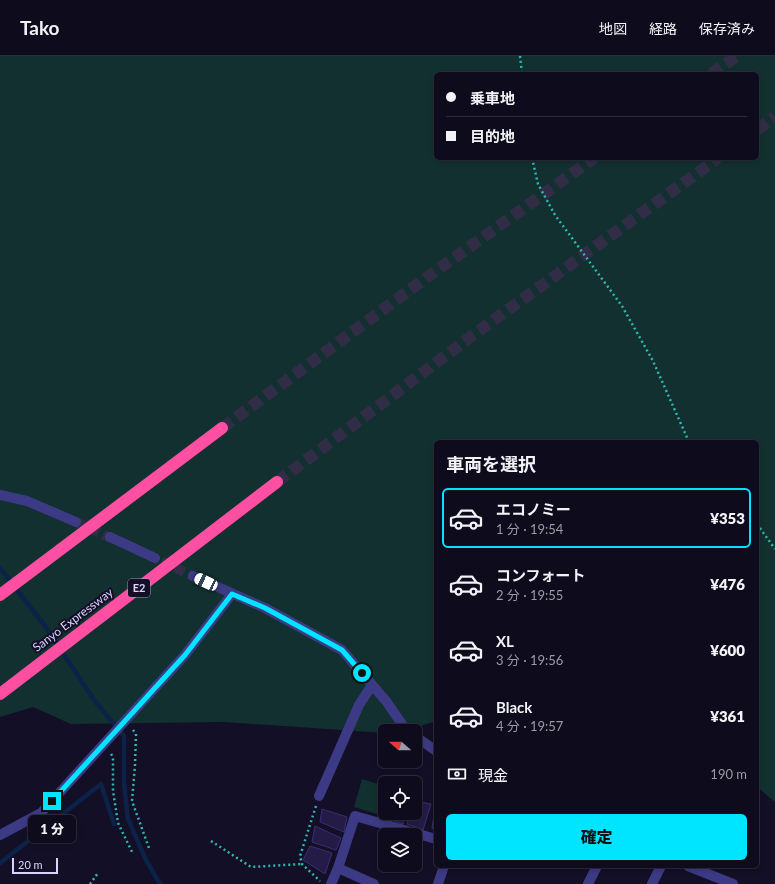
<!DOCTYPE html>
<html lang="ja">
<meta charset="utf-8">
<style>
:root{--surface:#0e0b1c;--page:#171425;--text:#f1f3f6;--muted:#9b9ba3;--line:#2e2b3b;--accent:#00e5ff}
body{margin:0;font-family:Lato,"Noto Sans JP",sans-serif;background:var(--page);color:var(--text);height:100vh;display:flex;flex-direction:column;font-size:15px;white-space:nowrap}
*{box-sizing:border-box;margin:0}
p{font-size:13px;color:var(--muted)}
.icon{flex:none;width:22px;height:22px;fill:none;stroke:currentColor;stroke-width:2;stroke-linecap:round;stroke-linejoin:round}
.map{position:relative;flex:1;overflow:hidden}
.sheet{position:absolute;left:434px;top:384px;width:325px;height:428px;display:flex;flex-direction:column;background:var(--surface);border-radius:6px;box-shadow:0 2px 6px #0003,0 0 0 1px var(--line)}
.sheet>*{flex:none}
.hud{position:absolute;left:434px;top:16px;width:325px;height:88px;border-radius:6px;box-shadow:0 2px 6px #0003,0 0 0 1px var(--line);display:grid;align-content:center;height:88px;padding:0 12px;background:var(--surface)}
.needle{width:26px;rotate:291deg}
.controls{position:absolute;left:378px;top:668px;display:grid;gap:8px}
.controls a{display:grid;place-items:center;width:44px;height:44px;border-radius:6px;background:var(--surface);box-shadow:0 2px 6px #0003,0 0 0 1px var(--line);font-size:20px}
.scale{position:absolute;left:12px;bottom:10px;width:46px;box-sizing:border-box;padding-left:4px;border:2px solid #d9d4ff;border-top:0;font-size:11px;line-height:14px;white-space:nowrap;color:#d9d4ff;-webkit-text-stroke:3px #130f26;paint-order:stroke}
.end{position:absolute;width:18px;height:18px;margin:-9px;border:5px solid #00e5ff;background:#111;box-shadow:0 0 0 2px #111}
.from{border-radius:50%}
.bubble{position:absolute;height:28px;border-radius:6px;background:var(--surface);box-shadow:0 2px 6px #0003,0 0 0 1px var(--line);font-size:13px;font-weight:800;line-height:28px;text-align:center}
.car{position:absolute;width:12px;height:24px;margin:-12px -6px;border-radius:5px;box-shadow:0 0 3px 1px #0007;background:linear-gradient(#fff 24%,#345 0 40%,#fff 0 76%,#345 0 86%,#fff 0)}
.hud b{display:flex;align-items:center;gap:14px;height:38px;font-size:15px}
.hud b+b{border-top:1px solid var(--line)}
.hud i{width:10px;height:10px;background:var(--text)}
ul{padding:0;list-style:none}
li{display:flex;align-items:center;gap:12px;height:60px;margin:0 8px 6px;padding:0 4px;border:2px solid transparent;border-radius:6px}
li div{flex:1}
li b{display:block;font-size:15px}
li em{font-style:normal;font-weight:800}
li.active{border-color:var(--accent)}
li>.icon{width:36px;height:36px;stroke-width:1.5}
h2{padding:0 12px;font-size:18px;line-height:48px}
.pay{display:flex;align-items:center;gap:10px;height:44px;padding:0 12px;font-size:15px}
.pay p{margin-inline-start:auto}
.cta{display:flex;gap:8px;margin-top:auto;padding:8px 12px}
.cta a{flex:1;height:46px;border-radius:6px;background:var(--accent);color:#111;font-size:16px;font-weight:800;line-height:46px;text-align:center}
header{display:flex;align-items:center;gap:24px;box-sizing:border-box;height:56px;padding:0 20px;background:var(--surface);border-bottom:1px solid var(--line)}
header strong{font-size:19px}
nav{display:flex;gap:22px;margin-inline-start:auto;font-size:14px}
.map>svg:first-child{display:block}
.green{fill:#12302f;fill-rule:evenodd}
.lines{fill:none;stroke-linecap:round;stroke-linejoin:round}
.stream{stroke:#0c2248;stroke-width:4.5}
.building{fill:#241b47;stroke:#3b2d73}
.minor-tunnel{stroke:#312d47;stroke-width:10;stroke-dasharray:10 5;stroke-linecap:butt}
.highway-tunnel{stroke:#312d47;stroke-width:12;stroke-dasharray:12 6;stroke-linecap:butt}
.path{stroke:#2fb8b0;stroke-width:2.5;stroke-dasharray:2 3;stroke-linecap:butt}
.minor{stroke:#3d3a85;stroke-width:10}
.highway{stroke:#ff4fa3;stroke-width:12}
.route{stroke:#00e5ff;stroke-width:5}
.labels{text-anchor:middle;stroke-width:4;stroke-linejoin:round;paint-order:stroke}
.shield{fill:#130f26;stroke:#9e99be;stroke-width:1}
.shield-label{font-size:11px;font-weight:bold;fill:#d9d4ff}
.street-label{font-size:12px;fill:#d9d4ff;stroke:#130f26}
</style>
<header>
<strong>Tako</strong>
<nav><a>地図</a><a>経路</a><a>保存済み</a></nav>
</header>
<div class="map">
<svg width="775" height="828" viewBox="0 0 775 828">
<rect width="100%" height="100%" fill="#130f26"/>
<!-- green -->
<path class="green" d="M0,0H775V746L757,731V386H436V665L405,675H385V677L224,666L71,668L33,651L0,661ZM436,18H757V102H436Z
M362,723L385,730L377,758L354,751Z"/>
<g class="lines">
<!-- stream -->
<path class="stream" d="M0,512L45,570L94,644L124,680V728L128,763L146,804L160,828
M0,807L101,728L114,768"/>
</g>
<!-- building -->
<path class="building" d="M385,742V757H406L403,768L381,760Z
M415,745L431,748L423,774L407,768L410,757H415Z
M435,752L436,753V775L432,772Z
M322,753L347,761L344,776L320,766Z
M315,770L341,782L336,794L312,786Z
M310,790L332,797L325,818L303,804Z"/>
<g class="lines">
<!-- minor-tunnel -->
<path class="minor-tunnel" d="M76,466L117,485
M148,499L201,524"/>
<!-- highway-tunnel -->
<path class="highway-tunnel" d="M711,18L737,0
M757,74L775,61
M222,372L426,222L594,102
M277,426L469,282L718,102"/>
<!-- path -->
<path class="path" d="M520,0L522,18
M532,102L538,128L555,159L622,250L653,305L689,386
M757,468L775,493
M133,674L136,678L135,709L132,745L149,792
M111,698L113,701V735L118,767L133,798
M316,750L300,800L302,808L320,825
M211,785L251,811L302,808
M90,828L98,817"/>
<!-- minor -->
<path class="minor" d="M0,439L27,445L76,466
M110,481L155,502
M193,520L265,552L342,594L386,645L404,671L409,675
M415,680L436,695
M319,740L359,649L372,629
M0,779L41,757L185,599L232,538
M688,810L733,828
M331,828L338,812
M374,828L338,812L355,760L436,783
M438,828L444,810
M588,828L597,810
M652,828L661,810"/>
<!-- highway -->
<path class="highway" d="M0,539L222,372
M0,638L277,426"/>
</g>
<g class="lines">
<!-- route -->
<path class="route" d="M52,745L185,599L232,538L265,552L342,594L362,617"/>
</g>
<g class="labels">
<!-- shield labels -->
<rect class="shield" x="128" y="523" width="22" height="18" rx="3"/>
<g class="shield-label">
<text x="139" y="536">E2</text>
</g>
<!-- street labels -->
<g class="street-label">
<text transform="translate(73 564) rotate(-37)" y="4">Sanyo Expressway</text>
</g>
</g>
</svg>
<div class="controls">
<a><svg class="needle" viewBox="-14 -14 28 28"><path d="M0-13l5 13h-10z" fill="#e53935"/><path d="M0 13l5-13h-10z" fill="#9b9ba3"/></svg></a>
<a><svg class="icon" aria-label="locate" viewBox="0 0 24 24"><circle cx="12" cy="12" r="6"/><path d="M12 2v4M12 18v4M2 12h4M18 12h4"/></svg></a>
<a><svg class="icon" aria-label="layers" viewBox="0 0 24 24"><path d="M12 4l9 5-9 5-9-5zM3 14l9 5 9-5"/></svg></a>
</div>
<div class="scale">20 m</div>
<i class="end from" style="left:362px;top:617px"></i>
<i class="end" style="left:52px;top:745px"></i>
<div class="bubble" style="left:28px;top:759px;width:48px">1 分</div>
<i class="car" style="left:206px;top:526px;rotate:295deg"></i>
<div class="hud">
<b><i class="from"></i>乗車地</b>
<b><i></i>目的地</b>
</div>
<section class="sheet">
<h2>車両を選択</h2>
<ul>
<li class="active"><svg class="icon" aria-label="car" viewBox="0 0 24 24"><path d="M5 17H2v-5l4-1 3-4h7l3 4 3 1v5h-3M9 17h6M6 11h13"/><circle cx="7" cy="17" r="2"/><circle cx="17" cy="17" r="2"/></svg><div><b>エコノミー</b><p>1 分 · 19:54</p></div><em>¥353</em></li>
<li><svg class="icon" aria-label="car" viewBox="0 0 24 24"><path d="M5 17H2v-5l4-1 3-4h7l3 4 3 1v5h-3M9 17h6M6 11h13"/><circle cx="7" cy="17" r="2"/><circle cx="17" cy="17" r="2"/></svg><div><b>コンフォート</b><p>2 分 · 19:55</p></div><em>¥476</em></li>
<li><svg class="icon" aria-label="car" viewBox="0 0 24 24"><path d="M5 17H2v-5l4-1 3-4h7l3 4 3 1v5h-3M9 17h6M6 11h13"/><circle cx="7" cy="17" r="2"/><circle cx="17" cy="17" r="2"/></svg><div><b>XL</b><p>3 分 · 19:56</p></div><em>¥600</em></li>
<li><svg class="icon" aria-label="car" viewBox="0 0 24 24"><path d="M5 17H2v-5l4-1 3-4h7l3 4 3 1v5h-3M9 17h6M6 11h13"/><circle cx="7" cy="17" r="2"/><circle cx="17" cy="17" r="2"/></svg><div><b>Black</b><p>4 分 · 19:57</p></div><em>¥361</em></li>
</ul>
<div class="pay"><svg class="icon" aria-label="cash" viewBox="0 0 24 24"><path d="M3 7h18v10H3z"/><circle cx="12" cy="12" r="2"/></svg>現金<p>190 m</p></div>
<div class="cta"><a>確定</a></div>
</section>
</div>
